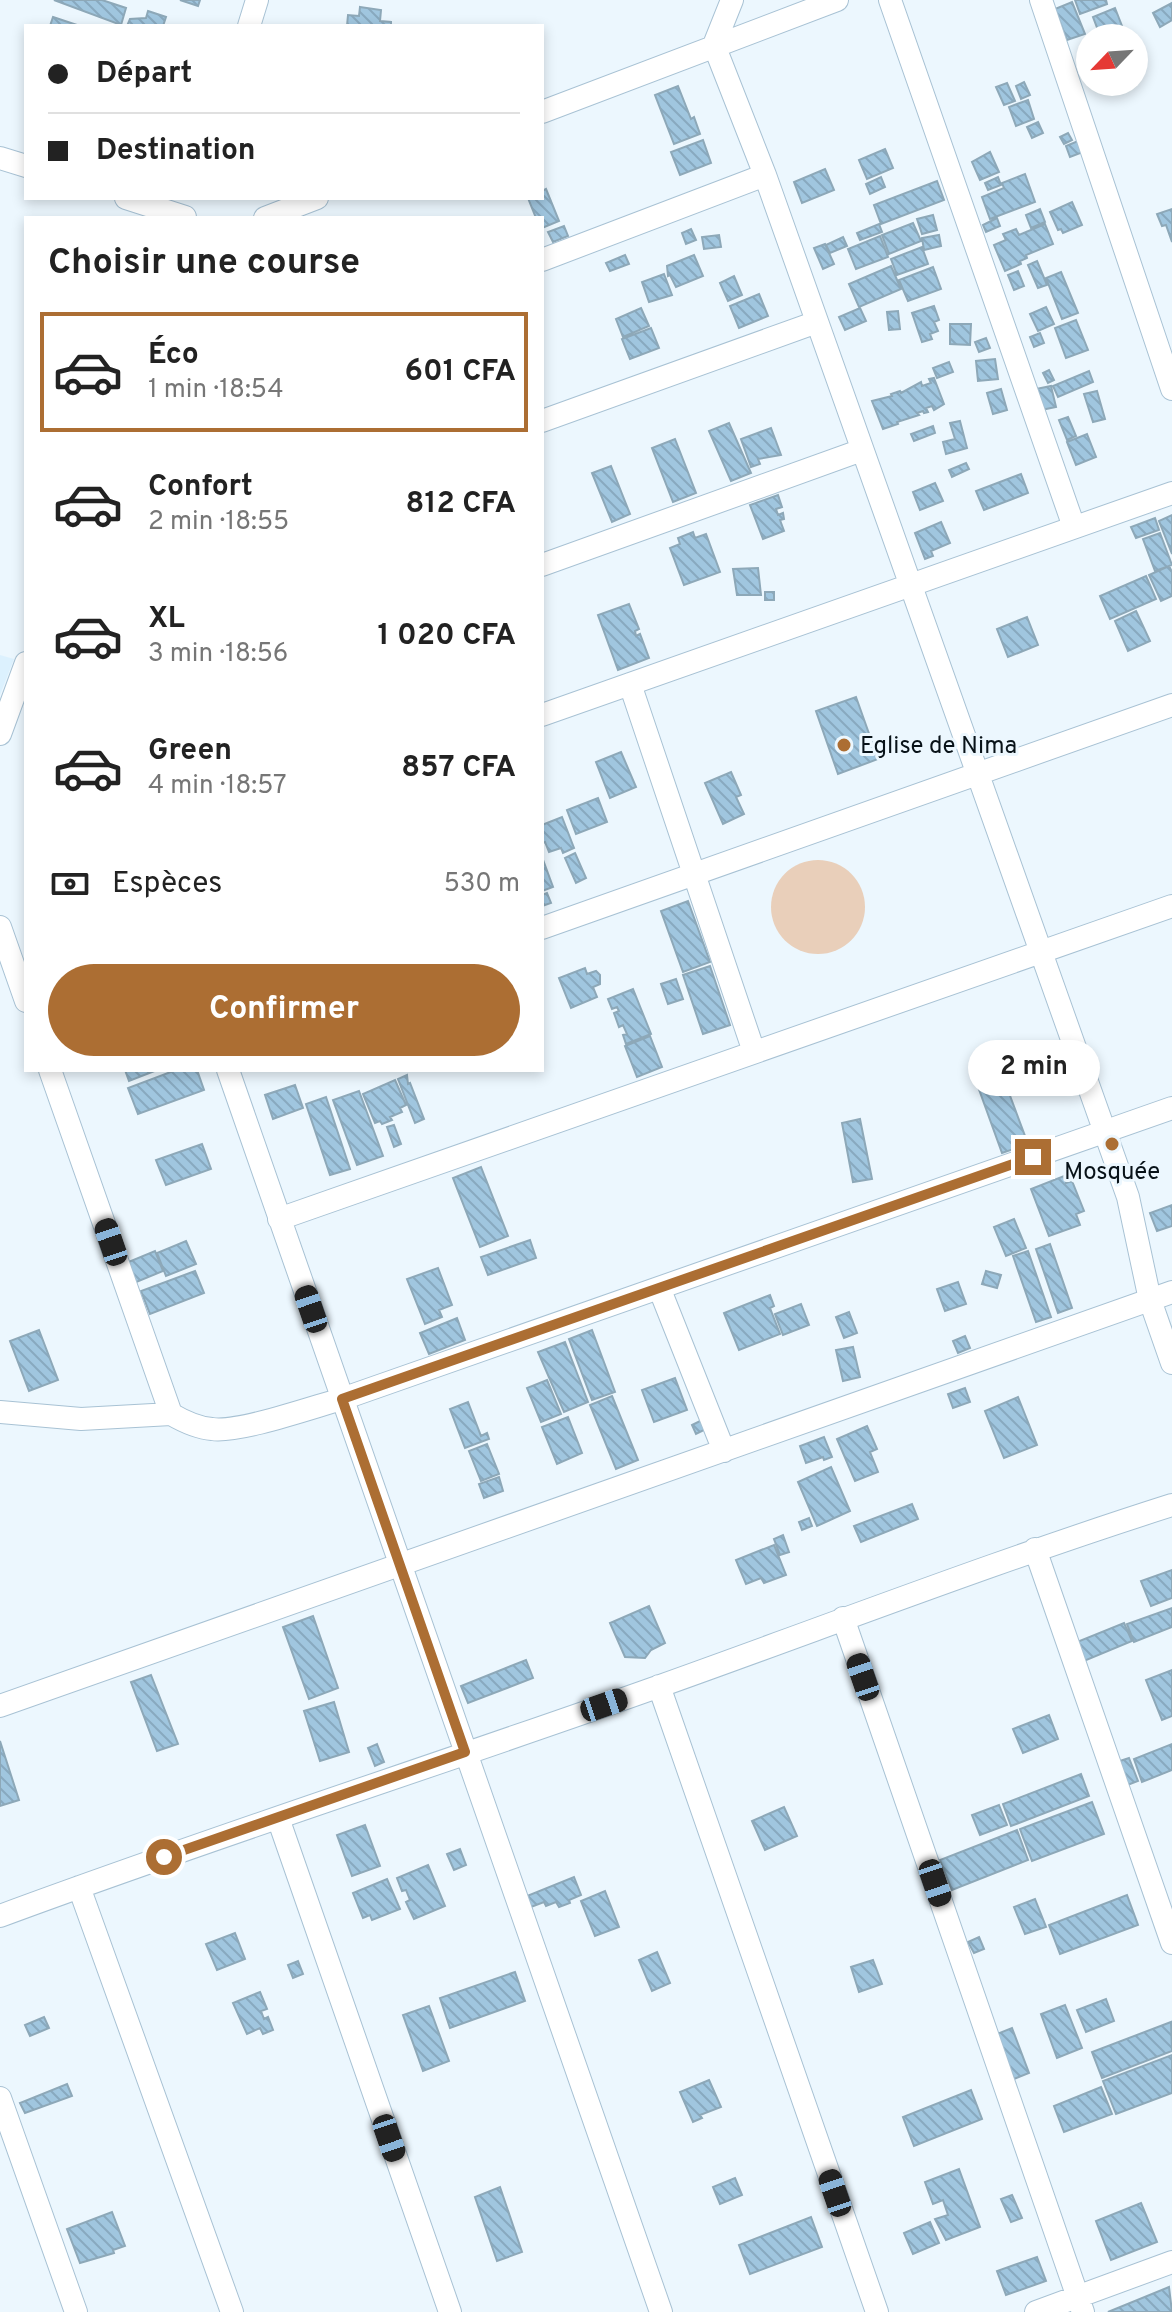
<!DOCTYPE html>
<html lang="fr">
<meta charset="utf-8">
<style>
:root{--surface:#fff;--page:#f2f2f2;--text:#222;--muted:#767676;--line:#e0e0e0;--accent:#ac6e33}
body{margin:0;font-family:Overpass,sans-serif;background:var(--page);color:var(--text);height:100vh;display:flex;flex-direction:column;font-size:30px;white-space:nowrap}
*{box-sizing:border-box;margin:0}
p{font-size:26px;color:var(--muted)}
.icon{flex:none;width:44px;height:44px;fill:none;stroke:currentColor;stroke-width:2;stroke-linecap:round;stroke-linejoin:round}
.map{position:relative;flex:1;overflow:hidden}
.drawer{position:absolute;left:24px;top:216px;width:520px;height:856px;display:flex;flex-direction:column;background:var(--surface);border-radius:0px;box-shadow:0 4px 12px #0003}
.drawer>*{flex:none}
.hud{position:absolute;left:24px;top:24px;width:520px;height:176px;border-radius:0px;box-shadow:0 4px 12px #0003;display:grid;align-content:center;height:176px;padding:0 24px;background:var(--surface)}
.needle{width:52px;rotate:245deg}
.buttons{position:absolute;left:1076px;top:24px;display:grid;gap:16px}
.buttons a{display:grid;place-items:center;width:72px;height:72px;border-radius:50%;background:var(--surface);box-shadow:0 4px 12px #0003;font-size:40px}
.end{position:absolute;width:36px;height:36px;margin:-18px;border:10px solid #ac6e33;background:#fff;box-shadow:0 0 0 4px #fff}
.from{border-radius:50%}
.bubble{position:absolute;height:56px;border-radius:28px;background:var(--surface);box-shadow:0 4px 12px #0003;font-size:26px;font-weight:700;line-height:56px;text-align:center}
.car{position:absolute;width:24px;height:48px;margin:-24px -12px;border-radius:10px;box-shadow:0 0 6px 2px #0007;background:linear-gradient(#222 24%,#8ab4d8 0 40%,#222 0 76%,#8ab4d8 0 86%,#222 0)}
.hud b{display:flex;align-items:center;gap:28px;height:76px;font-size:30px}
.hud b+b{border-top:2px solid var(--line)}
.hud i{width:20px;height:20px;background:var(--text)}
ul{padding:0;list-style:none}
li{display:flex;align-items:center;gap:24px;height:120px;margin:0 16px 12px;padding:0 8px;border:4px solid transparent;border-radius:0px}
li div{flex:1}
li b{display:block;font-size:30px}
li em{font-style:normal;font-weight:700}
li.selected{border-color:var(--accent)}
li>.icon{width:72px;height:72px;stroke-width:1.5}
h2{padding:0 24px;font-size:36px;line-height:96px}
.pay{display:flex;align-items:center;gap:20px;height:88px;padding:0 24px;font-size:30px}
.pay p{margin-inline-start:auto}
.action{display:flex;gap:16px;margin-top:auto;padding:16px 24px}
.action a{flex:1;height:92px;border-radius:48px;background:var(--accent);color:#fff;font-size:32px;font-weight:700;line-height:92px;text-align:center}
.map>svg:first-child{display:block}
.built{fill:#dcf1fe}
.pitch{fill:#e9cfba}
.building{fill:url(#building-back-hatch);stroke:#8da8b8;stroke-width:2}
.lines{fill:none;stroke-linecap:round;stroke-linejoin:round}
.minor-casing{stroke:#a8c2d4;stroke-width:24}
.minor{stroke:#fff;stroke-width:22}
.route{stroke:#ac6e33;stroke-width:10}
.poi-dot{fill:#ac6e33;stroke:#ecf7fe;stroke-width:3}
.labels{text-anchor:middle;stroke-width:6;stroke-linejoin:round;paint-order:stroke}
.poi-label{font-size:24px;fill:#081218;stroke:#ecf7fe;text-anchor:start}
</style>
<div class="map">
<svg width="1172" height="2312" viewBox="0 0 1172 2312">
<defs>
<pattern id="building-back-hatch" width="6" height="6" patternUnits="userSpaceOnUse" patternTransform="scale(2)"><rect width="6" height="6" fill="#a0c6df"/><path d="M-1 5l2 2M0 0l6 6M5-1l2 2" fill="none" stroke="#88a9bf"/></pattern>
</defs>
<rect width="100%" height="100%" fill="#ecf7fe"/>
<!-- built -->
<path class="built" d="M0,655L14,659L0,695Z"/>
<!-- pitch -->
<path class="pitch" d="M771 907a47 47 0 1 1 94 0a47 47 0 1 1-94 0Z"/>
<!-- building -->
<path class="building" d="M54,0H102L126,8L121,25Z
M180,0H200L198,6Z
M1075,0H1106L1107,4L1080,14Z
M1072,2L1085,34L1067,40L1055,9Z
M1172,3V20L1160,27L1153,13Z
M360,7L381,10L380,21L391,22V26H347L348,15L359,16Z
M1115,8L1124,31L1101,38L1093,17Z
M148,11L166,17L163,26H127L130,19L146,18Z
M53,17L80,26H50Z
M1024,82L1030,95L1021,99L1016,86Z
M1007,83L1015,101L1004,105L996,87Z
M678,86L691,119L694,117L700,134L674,144L655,95Z
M1028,100L1034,119L1016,126L1009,107Z
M1038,122L1043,133L1032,138L1027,127Z
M1068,133L1072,140L1064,144L1060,137Z
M703,140L711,163L680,175L671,152Z
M1078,141L1083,152L1070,157L1066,146Z
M885,149L893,168L867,179L859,160Z
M990,152L999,172L980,180L972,162Z
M825,169L834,190L802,203L794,182Z
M1025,174L1035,202L990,219L982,197L1004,188L1002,183Z
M881,177L885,187L870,194L866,184Z
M998,177L1001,185L988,190L985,183Z
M937,181L944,200L881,224L874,205Z
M546,189L559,221L542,228V218H536L528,198H542V191Z
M1072,202L1082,225L1063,233L1061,229L1058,230L1050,212Z
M1040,209L1045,222L1031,228L1026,215Z
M1172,209V242L1166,225L1162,226L1157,214Z
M933,215L937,230L922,234L917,219Z
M997,218L1000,226L986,232L983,225Z
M913,223L921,241L889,254L882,235Z
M879,224L882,232L860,240L857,233Z
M1045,224L1053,244L1026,255L1027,258L1020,261L1021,264L1005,271L994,245L1006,240L1003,234L1016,229L1019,235Z
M564,226L568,236L553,242L548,232Z
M691,229L696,240L686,244L682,233Z
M719,235L721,247L704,249L702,237Z
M939,235L941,246L924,250L922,238Z
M880,236L888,257L856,269L848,249Z
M843,237L847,246L830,253L826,245Z
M825,244L834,264L823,269L814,248Z
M922,247L928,264L897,275L891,259Z
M625,255L629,264L610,271L606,263Z
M694,255L703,276L676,287L670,275L668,276L667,266Z
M1037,261L1047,285L1038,288L1028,265Z
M891,266L901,289L859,307L849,284Z
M933,267L941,289L908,301L899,280Z
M1018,271L1024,286L1014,290L1008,275Z
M1061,272L1078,313L1062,319L1046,278Z
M664,274L672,295L649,302L642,282Z
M734,276L742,295L728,301L720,283Z
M759,294L768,316L739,328L730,306Z
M934,306L939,320L934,322L938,331L930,334L932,339L922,342L912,313Z
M1046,307L1054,324L1038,331L1030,314Z
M641,308L649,326L623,337L616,319Z
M860,308L866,321L845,330L839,317Z
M898,311L900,329L889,330L887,312Z
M1076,320L1088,350L1066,358L1055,328Z
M950,324H971L970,345L950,344Z
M651,328L659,348L630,359L622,339Z
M1040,333L1044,343L1034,347L1030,337Z
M986,338L990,348L979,352L975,342Z
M995,359L998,379L978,381L976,361Z
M949,362L953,372L937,378L933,368Z
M1049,370L1054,380L1048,383L1043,373Z
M1089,371L1093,382L1058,397L1053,386Z
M934,378L944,404L934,410L932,406L926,408L928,412L924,413L923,411L917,413L919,415L897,422L898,424L883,429L872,401L892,396L891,394L900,391L901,393L921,382L922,386L931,383L929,379Z
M1051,386L1056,407L1041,410L1036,389Z
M1001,389L1007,410L993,414L987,393Z
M1097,391L1105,419L1093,422L1084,394Z
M1068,417L1076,436L1067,440L1059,420Z
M960,421L967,448L946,454L943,442L955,439L950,423Z
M729,423L751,473L731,481L709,431Z
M933,426L935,433L914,441L911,434Z
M771,428L781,455L758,459L760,464L751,467L741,439Z
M1087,434L1096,457L1076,465L1067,442Z
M675,439L696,493L673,502L652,448Z
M966,463L969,469L952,477L949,470Z
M611,466L630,514L612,522L592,473Z
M1021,474L1028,493L984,510L976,491Z
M935,483L943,501L920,510L913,492Z
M778,495L782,507L776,509L778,515L783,513L784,519L780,520L784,531L763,539L750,505Z
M1172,515V554L1159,521Z
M1155,518L1159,530L1136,538L1131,527Z
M941,522L950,543L931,551L933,556L925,559L915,533Z
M693,532L695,538L706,534L720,572L684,585L670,548L680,544L678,538Z
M1160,533L1172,565L1155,571L1143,539Z
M1169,566L1172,572V596L1161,601L1149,575Z
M758,568L761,595H737L733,569Z
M1146,576L1156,599L1110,619L1100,596Z
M765,592H774V600H765Z
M629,604L639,629L635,631L636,636L640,634L649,658L618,670L598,615Z
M1136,611L1150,641L1128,651L1115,621Z
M1027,617L1038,645L1008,657L997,629Z
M856,697L878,759L838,774L816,711Z
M621,752L636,787L610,798L596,762Z
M731,772L741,795L736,797L744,814L723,824L705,783Z
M598,798L607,822L576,834L567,810Z
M562,817L574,848L563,853L561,848L549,852L545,842L542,843V825Z
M575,853L586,878L576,883L565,858Z
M542,857L553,887L542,891Z
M547,893L551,903L542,906V895Z
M688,901L710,962L683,972L661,911Z
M710,966L730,1025L703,1034L683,975Z
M585,968L587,974L596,971L600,975V984L593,987L597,997L571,1008L559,978Z
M676,979L683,999L668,1004L661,984Z
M633,989L651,1034L626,1044L623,1035L627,1034L623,1025L619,1027L614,1013L619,1011L617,1007L612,1009L608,999Z
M650,1036L662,1067L637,1077L625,1046Z
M997,1061L1028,1144L1002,1153L972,1070Z
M125,1070H157L129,1081Z
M176,1070H197L204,1090L138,1114L128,1088Z
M407,1075L408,1084L410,1083L424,1119L415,1123L398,1079Z
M395,1080L406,1105L400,1108L402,1112L390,1117L392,1120L382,1124L380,1121L375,1123L363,1094Z
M295,1085L303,1108L273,1119L265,1095Z
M359,1091L383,1156L357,1165L333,1100Z
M326,1097L350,1169L330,1175L306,1104Z
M860,1119L872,1179L853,1182L842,1123Z
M394,1125L401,1144L394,1147L387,1127Z
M202,1144L211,1169L166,1185L156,1160Z
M481,1167L508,1236L480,1247L453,1178Z
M1064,1176L1066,1183L1072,1181L1084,1211L1076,1214L1080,1225L1049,1236L1031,1189Z
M1172,1205V1226L1157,1231L1150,1213Z
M1014,1219L1026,1248L1006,1256L994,1227Z
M530,1240L536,1258L488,1275L481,1257Z
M186,1241L196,1264L166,1276L157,1253Z
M1050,1244L1072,1308L1058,1313L1036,1249Z
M155,1251L163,1271L134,1283L126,1263Z
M1028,1251L1051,1317L1036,1322L1013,1256Z
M438,1268L452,1305L439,1310L442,1317L425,1324L407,1279Z
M195,1271L204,1293L150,1314L141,1291Z
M986,1271L1001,1275L997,1288L982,1284Z
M958,1282L966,1304L945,1311L937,1289Z
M770,1295L774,1306L770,1308L780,1334L739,1350L724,1313Z
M801,1304L809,1325L783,1335L775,1314Z
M849,1312L857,1333L844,1338L836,1317Z
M457,1318L465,1340L429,1354L420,1333Z
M39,1330L58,1380L29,1391L10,1341Z
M592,1330L615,1392L592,1400L569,1339Z
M965,1336L970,1348L958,1353L953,1341Z
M565,1342L588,1402L564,1412L538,1352Z
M853,1347L860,1377L843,1381L836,1350Z
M675,1378L687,1410L654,1422L642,1390Z
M547,1380L561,1414L541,1422L527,1388Z
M965,1388L970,1402L953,1408L948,1394Z
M612,1396L638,1460L616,1469L590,1405Z
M1018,1397L1037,1445L1004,1458L985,1411Z
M468,1402L481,1436L487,1433L489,1439L465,1448L450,1409Z
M568,1417L582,1453L557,1464L542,1427Z
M704,1419L708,1428L696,1434L692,1425Z
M867,1426L877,1449L870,1452L878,1472L855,1481L837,1439Z
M824,1437L832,1457L824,1460L823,1457L806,1463L800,1446Z
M487,1444L499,1474L481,1481L469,1451Z
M831,1467L850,1511L817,1526L798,1482Z
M499,1477L503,1491L484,1498L479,1484Z
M912,1504L918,1519L861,1542L854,1526Z
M809,1518L812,1526L802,1530L799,1522Z
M783,1535L789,1552L780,1555L774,1539Z
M774,1545L786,1575L764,1583L761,1578L746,1584L736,1560Z
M1172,1570V1598L1151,1606L1141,1581Z
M649,1606L665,1643L651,1650L645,1658L625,1657L610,1623Z
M1172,1608V1627L1134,1642L1127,1624Z
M313,1616L338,1688L309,1699L283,1627Z
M1124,1623L1132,1641L1084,1661L1077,1642Z
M526,1660L533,1678L468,1703L461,1686Z
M1172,1670V1716L1162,1720L1146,1680Z
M151,1675L178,1744L157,1751L131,1682Z
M334,1702L349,1752L320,1761L304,1711Z
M1049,1715L1058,1739L1023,1753L1013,1729Z
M0,1741L19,1800L0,1806Z
M377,1744L384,1762L375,1766L368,1748Z
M1172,1744V1770L1142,1782L1134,1759Z
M1129,1758L1138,1781L1125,1786L1117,1762Z
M1081,1774L1089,1796L1011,1826L1003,1804Z
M1092,1802L1104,1834L1032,1861L1020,1829Z
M999,1805L1007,1825L980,1835L972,1815Z
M784,1807L797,1836L765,1850L752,1821Z
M365,1825L380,1866L352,1876L337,1835Z
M1017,1830L1028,1860L952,1890L940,1860Z
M460,1849L466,1865L454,1870L447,1854Z
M428,1865L445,1906L414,1919L406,1902L410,1900L406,1890L402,1891L397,1878Z
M574,1877L581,1895L569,1900L570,1903L559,1907L556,1902L546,1906L544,1902L531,1907L527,1896Z
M387,1879L400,1909L372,1920L370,1915L363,1918L353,1893Z
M605,1891L619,1927L595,1936L581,1901Z
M1127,1895L1138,1925L1060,1954L1049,1925Z
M1035,1899L1046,1927L1025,1934L1014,1907Z
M235,1933L245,1959L217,1970L206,1944Z
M979,1937L984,1949L974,1953L968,1942Z
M657,1952L670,1983L652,1991L639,1960Z
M873,1960L882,1984L859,1992L851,1967Z
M298,1961L303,1974L293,1978L288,1965Z
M515,1972L525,2001L450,2028L440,1998Z
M260,1992L267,2009L261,2011L264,2019L268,2017L273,2030L263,2034L260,2028L247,2034L233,2003Z
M1106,1999L1114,2021L1086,2032L1077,2010Z
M1065,2005L1082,2048L1057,2058L1041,2014Z
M429,2006L449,2061L423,2071L403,2015Z
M44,2017L49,2028L30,2036L25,2025Z
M1171,2022L1172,2051L1102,2078L1092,2052Z
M1012,2028L1029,2073L1014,2079L997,2034Z
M1172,2055V2093L1116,2114L1103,2081Z
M709,2080L721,2107L700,2115L702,2118L693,2122L680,2092Z
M67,2084L72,2096L25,2113L20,2103Z
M1101,2087L1112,2114L1064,2132L1054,2106Z
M971,2090L982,2119L914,2146L903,2117Z
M959,2169L980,2227L946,2240L935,2219L948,2215L943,2200L933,2204L925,2182Z
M735,2178L742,2195L720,2204L713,2187Z
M500,2187L522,2252L497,2261L475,2197Z
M1012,2195L1022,2218L1011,2222L1001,2199Z
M1141,2203L1157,2242L1111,2260L1096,2221Z
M112,2212L125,2246L113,2250L114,2253L80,2263L67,2229Z
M811,2217L822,2247L750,2274L739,2245Z
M930,2222L939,2243L913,2254L904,2233Z
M1037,2257L1046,2281L1006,2295L997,2271Z
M1169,2287L1172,2312H1108Z"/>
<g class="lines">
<!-- minor casing -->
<g class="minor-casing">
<path id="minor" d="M732,0L714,45L765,175L1128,1197L1150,1300L1172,1363
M890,0L1074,527
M1041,0L1172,389
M249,26L257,0
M542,112L837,0
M0,158L26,166
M126,198L185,217
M265,218L317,198
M542,260L765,175
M542,421L817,322
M542,565L862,450
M630,684L754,1052
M542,715L1172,493
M0,734L26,663
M0,927L26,1001
M542,928L1172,705
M50,1070L171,1414
M228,1070L661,2312
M279,1219L1172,906
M660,1290L724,1451
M0,1412L81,1419L171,1414C183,1421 198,1428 212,1429C239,1433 313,1407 342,1399L1172,1108
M1035,1549L1172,1943
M843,1618L1083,2312
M659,1686L877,2312
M0,1706L1172,1292
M278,1818L450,2312
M79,1887L232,2312
M0,1916C218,1835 441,1764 660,1686C831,1625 999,1560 1172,1505
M0,2098L76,2312
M1036,2312L1172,2262"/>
</g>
<!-- minor -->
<use href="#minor" class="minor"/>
</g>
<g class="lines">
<!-- route -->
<path class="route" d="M164,1857L465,1752L342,1399L1033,1157"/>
</g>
<!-- markers -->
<g class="poi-dot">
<circle cx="844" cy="745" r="8"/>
<circle cx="1112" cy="1144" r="8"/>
</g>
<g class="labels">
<!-- poi labels -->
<g class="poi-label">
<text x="860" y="753">Eglise de Nima</text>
<text x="1112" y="1179" text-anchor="middle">Mosquée</text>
</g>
</g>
</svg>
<div class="buttons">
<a><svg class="needle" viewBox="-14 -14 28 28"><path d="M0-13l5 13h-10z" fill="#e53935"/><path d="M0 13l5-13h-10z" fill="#767676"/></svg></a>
</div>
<i class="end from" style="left:164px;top:1857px"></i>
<i class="end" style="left:1033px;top:1157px"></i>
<div class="bubble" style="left:968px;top:1040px;width:132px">2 min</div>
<i class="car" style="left:111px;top:1242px;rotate:341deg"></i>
<i class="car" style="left:311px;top:1309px;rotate:341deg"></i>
<i class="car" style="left:863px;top:1677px;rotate:341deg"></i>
<i class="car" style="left:604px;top:1705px;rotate:71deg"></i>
<i class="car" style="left:935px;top:1883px;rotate:161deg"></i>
<i class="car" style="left:389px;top:2138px;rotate:161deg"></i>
<i class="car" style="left:835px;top:2193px;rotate:341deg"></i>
<div class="hud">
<b><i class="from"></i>Départ</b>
<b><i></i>Destination</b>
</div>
<section class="drawer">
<h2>Choisir une course</h2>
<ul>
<li class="selected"><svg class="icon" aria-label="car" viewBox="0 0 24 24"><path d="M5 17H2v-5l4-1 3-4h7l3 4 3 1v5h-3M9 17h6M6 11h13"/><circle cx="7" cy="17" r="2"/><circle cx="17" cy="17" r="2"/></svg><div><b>Éco</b><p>1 min · 18:54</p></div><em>601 CFA</em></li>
<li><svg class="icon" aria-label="car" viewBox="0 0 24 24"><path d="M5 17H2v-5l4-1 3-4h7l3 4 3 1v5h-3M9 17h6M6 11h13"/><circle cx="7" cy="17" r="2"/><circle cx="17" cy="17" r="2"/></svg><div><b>Confort</b><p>2 min · 18:55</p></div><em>812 CFA</em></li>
<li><svg class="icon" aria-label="car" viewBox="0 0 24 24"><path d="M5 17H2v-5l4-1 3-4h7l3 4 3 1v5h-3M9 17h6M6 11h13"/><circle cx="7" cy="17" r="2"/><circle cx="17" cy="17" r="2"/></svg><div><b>XL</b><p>3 min · 18:56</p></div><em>1 020 CFA</em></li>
<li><svg class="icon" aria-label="car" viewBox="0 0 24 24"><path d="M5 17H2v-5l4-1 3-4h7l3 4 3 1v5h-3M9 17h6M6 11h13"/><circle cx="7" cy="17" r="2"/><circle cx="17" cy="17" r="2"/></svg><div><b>Green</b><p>4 min · 18:57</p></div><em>857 CFA</em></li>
</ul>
<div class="pay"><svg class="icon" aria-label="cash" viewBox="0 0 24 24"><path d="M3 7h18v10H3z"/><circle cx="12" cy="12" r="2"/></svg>Espèces<p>530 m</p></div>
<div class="action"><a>Confirmer</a></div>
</section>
</div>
